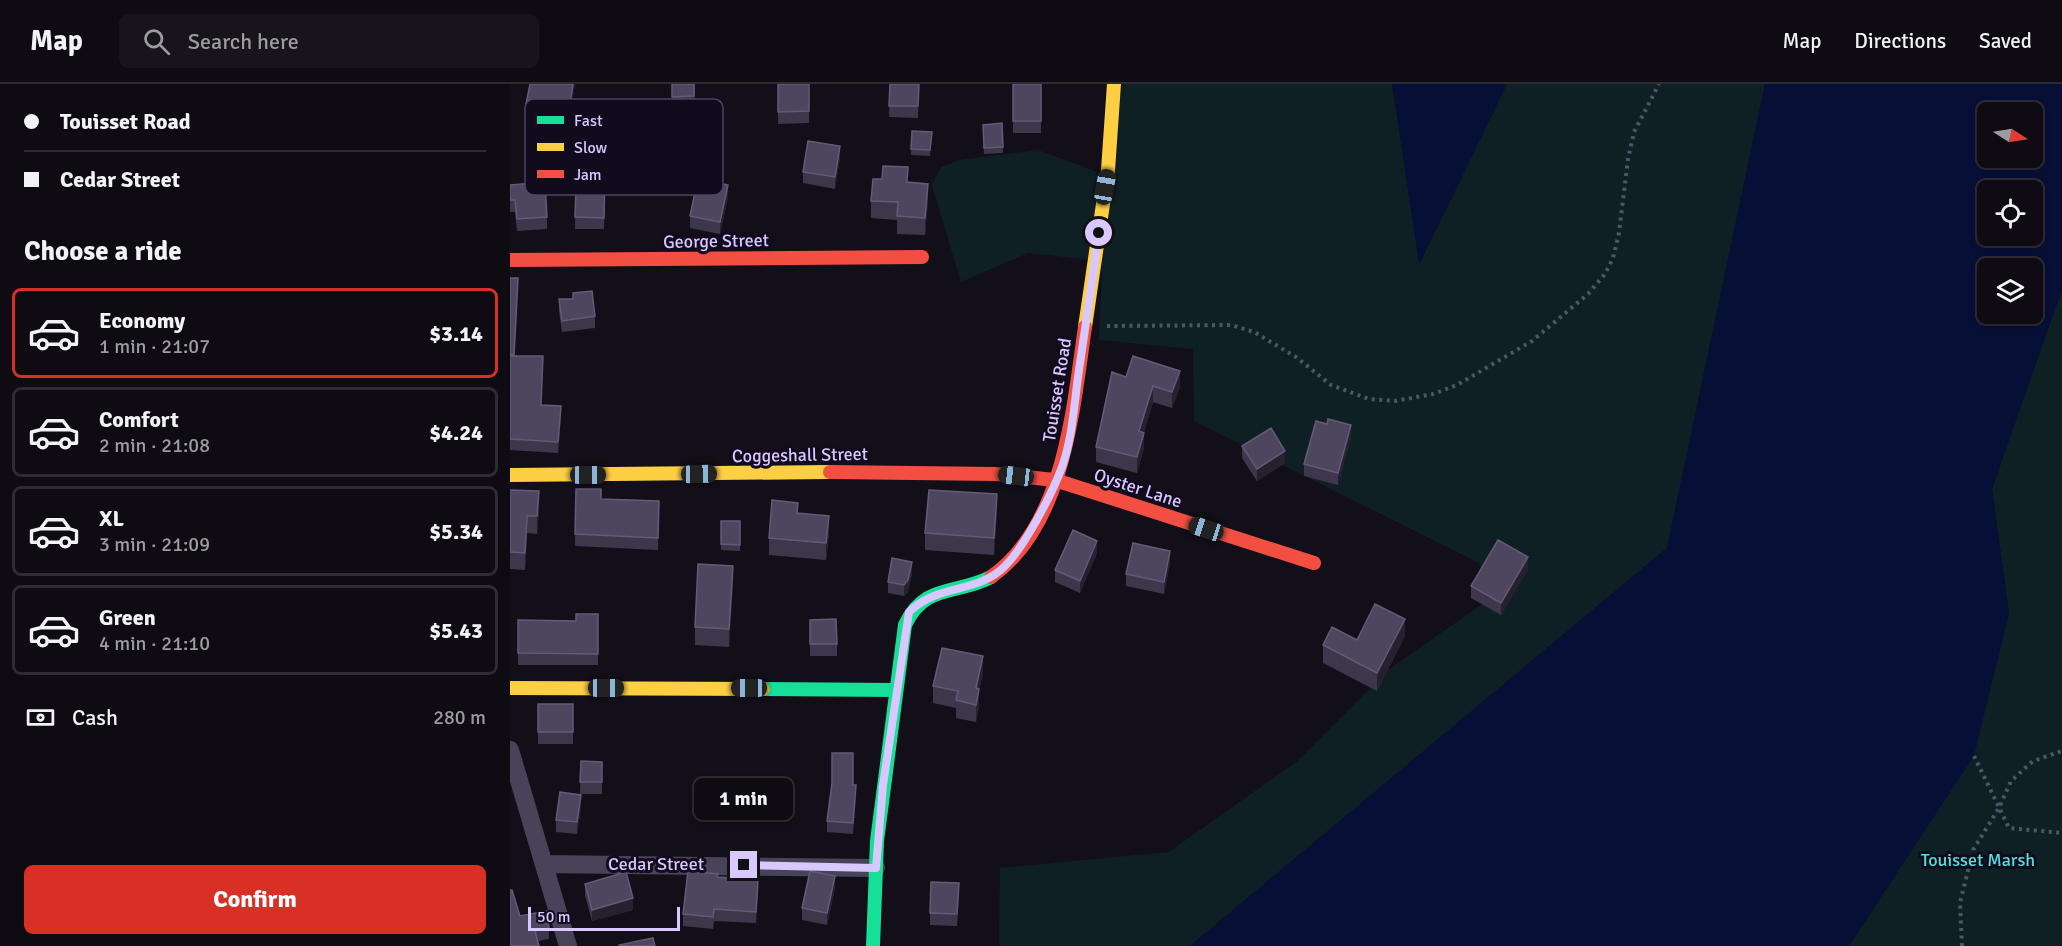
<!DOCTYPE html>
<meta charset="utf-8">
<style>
:root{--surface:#0e0b13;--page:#17141c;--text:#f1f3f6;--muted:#9b9ba0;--line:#2e2b33;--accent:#d93025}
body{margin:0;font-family:Signika,sans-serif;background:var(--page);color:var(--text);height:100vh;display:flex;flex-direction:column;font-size:22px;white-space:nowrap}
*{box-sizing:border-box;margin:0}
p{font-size:20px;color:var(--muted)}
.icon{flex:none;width:33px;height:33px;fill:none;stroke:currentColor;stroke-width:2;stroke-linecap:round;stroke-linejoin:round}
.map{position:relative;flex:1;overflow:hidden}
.panel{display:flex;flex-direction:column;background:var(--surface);width:510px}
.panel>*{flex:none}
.guide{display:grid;align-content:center;height:132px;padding:0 24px;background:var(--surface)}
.needle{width:39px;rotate:102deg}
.fabs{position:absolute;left:1467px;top:18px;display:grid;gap:12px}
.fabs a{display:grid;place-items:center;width:66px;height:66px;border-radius:9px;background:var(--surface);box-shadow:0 3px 9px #0003,0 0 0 2px var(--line);font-size:30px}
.scale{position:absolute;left:18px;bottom:15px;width:152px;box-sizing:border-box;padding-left:6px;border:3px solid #d9c7ff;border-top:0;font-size:16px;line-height:21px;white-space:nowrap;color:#d9c7ff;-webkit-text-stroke:4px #120b1d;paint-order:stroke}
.end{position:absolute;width:27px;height:27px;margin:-14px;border:8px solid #d9c7ff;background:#111;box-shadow:0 0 0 3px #111}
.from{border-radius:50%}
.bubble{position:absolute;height:42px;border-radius:9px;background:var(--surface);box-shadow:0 3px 9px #0003,0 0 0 2px var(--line);font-size:20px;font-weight:700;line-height:42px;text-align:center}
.car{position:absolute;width:18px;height:36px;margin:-18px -9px;border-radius:8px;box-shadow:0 0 4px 2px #0007;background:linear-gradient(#222 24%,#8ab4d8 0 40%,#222 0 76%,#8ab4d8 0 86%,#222 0)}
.guide b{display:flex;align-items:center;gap:21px;height:57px;font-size:22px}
.guide b+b{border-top:2px solid var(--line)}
.guide i{width:15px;height:15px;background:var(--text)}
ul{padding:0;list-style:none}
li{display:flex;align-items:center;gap:18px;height:90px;margin:0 12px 9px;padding:0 12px;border:3px solid var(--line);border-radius:9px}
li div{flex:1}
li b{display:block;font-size:22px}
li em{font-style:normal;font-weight:700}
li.on{border-color:var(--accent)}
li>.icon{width:54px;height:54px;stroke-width:1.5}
h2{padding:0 24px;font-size:27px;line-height:72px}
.pay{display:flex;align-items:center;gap:15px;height:66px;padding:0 24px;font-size:22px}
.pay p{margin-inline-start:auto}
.cta{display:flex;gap:12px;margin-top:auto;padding:12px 24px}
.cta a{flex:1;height:69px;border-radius:9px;background:var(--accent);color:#fff;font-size:24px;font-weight:700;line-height:69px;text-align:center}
header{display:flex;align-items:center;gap:36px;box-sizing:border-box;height:84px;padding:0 30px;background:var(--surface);border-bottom:2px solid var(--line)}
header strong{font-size:28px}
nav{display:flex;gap:33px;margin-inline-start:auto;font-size:21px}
.search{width:420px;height:54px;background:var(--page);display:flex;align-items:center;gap:15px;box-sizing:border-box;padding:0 21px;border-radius:9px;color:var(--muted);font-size:22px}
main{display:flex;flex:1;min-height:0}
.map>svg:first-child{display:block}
.green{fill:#0f2025}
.water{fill:#080f37;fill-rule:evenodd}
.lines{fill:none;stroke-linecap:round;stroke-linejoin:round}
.path{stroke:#4d5667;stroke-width:4;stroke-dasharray:3 4.5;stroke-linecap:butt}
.street{stroke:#49435a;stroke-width:18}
.fast{stroke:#16e098;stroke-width:14}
.slow{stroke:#ffcf43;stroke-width:14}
.jam{stroke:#f24e42;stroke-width:14}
.wall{fill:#3e374b}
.shaded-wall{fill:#26202f}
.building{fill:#4e465e;stroke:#645a77;stroke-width:1.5}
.route{stroke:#d9c7ff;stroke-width:8}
.labels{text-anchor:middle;stroke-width:6;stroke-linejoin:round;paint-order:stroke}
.street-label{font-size:18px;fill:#d9c7ff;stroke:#120b1d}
.park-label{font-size:18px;fill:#51e1da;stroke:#120b1d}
.key{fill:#120b1d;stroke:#4e4361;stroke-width:1.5}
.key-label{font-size:16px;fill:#d9c7ff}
</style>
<header>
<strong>Map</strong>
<div class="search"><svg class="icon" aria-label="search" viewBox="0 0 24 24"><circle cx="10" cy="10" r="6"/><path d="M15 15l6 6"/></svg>Search here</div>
<nav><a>Map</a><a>Directions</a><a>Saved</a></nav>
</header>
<main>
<section class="panel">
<div class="guide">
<b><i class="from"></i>Touisset Road</b>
<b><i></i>Cedar Street</b>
</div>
<h2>Choose a ride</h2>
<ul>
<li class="on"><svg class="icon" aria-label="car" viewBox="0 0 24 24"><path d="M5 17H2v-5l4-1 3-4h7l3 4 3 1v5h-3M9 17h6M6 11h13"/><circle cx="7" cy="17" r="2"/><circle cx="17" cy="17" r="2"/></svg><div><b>Economy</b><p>1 min · 21:07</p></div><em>$3.14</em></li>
<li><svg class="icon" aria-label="car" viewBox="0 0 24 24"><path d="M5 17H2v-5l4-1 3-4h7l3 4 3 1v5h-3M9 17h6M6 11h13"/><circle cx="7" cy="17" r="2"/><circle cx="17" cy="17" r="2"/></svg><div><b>Comfort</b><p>2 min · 21:08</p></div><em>$4.24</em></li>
<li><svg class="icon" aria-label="car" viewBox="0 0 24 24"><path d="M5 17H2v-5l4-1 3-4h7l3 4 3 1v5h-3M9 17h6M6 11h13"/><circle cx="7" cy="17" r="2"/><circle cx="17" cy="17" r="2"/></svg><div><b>XL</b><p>3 min · 21:09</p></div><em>$5.34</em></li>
<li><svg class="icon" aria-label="car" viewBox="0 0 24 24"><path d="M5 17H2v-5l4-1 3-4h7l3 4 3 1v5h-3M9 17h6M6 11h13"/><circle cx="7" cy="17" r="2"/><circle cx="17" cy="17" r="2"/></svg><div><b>Green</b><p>4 min · 21:10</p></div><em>$5.43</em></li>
</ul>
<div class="pay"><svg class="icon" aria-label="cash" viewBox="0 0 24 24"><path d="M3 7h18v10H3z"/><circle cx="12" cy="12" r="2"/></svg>Cash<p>280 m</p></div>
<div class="cta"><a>Confirm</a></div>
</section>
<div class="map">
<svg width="1552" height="862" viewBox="0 0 1552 862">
<rect width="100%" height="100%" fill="#130f19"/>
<!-- green -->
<path class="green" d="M612,0H882L910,179L997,0H1255L1157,464L680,862H489L490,784L659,768L789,676L878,586L981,514L969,479L684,337L683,265L589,256L592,177L518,169L451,198L422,101L431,83L450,76L528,66L600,93Z
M1552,188V862H1312L1499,530L1482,405L1491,379L1483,286Z"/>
<!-- water -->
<path class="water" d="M882,0H997L909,180Z
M1255,0H1552V206L1482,405L1499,530L1464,672L1339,862H680L1157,464ZM1478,28H1522V74H1478ZM1478,106H1522V152H1478ZM1478,184H1522V230H1478Z"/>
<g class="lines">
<!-- path -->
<path class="path" d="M597,242L721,241L744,248L786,273L821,301L859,315L885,317L923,310L947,301L1022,257L1078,210L1095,190L1103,174L1109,149L1118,75L1124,48L1149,0
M1464,672L1499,744L1552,749
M1452,862L1450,819L1463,766L1489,724L1501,697L1523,677L1552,667"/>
<!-- street -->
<path class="street" d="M0,666L58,862
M34,780L366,784"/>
<!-- fast -->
<path class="fast" d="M253,605L386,606
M363,862L367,757L395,541C414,499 447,511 481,493"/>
<!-- slow -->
<path class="slow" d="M575,243L598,86L604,0
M0,391L320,388
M0,604L253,605"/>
<!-- jam -->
<path class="jam" d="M0,176L412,173
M320,388L486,390L545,396L804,479
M481,493C555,441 563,324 575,243"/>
</g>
<!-- wall -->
<path class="wall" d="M20,0H65L59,39L16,32V20Z
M162,0H185L184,24L162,25Z
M268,0H299V39L268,40Z
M380,0H409L408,34L379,33Z
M503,0H531V49H503Z
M123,32H144V67H124Z
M492,39L493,69L474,70L473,41Z
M402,47L422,48L420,72L401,71Z
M330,74L325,105L293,99V88Z
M95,88L94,145H65L66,103H78Z
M398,98L418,117L415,151L387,150V136L361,134V117Z
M0,101L37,133V145L7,147L5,128H0Z
M218,113L210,150L180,144V132Z
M0,194L8,206L4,272L31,321L51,334L48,369L0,366Z
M49,215L85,232V244L52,248L49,227Z
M616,293L670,303L662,324L643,318L634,348V364L627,389L586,378V363Z
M841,353L828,401L794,392V380Z
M732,362L775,379L747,397L732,374Z
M66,405L91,415L149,417L148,466L65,462Z
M0,406L29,425L27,450L17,449L15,486L0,485Z
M487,428L484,471L415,466V449Z
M288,429L319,450L316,476L259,471V454Z
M211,437H230V467L211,466Z
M587,469L570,509L545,498V486Z
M660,479L654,510L616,502V490Z
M1018,485L991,531L961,514V502Z
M402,490L398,508L394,512L378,509V498Z
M223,500L219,563L185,561V543Z
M88,530V581H8V536L66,537Z
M300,536L327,560V572H300Z
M895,552L867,607L813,579V561Z
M473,590L469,606V622L466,638L446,634V624L423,619V602Z
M28,620H63V660H28Z
M71,677L92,678V710H70Z
M343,701L346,711L343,750L317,748V737Z
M71,723L67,750L46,748V736Z
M208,793L248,807L246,839L204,837L203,845L173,842V830Z
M75,800L123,826L82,837L75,811Z
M325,804L317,841L292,836V824Z
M449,811L447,842L420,841V829Z
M10,832L39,844V855L28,857Z"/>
<!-- shaded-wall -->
<path class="shaded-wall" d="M63,0H65L59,39V27Z
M330,62V74L325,105V93Z
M418,100V117L415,151V134Z
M218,101V113L210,150V138Z
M8,194V206L4,282V271Z
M670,287V303L662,324V308Z
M643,302V318L629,363V347Z
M51,322V334L48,369V358Z
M841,341V353L828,401V389Z
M634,349V364L627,389V373Z
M775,367V379L747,397V385Z
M29,407V425L27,450V432Z
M487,410V428L484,471V454Z
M17,432V449L15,486V469Z
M319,432V450L316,476V459Z
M587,457V469L570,509V497Z
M660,467V479L654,510V498Z
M1018,473V485L991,531V519Z
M402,478V490L398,508L394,512V501Z
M223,482V500L219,563V545Z
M895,535V552L867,607V589Z
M473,572V590L469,606V622L466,638V604Z
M346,701V711L343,750V739Z
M71,711V723L67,750V738Z
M325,792V804L317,841V829Z
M123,814V826L82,837V826Z"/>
<!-- building -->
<path class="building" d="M20,0H63L59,27L16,20Z
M162,0H184V12L162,13Z
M268,0H299V27L268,28Z
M380,0H409L408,22H379Z
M503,0H531V37H503Z
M492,39L493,63L474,64L473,41Z
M402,47L422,48L420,66L401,65Z
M298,57L330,62L325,93L293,88Z
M373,82L398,83L397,98L418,100L415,134L387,132L388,118L361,117L363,95H372Z
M79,88H95L94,134L65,133L66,103H78Z
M188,94L218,101L210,138L180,132Z
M35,98L37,133L7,135L5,116H0V101Z
M0,194H8L4,271L0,270Z
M82,207L85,232L52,237L49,215H63V209Z
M0,272H33L31,321L51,322L48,358L0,355Z
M623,272L670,287L662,308L643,302L629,347L634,349L627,373L586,363L602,288L616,293Z
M818,335L841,341L828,389L794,380L806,337L817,340Z
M761,344L775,367L747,385L732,362Z
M66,405H91V415L149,417L148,454L65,450Z
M0,406L29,407L27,432H17L15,469L0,468Z
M419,406L487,410L484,454L415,449Z
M262,416L288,419L287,429L319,432L316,459L259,454Z
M211,437H230V461L211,460Z
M563,446L587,457L570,497L545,486Z
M988,456L1018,473L991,519L961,502Z
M623,459L660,467L654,498L616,490Z
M382,474L402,478L398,496L394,501L378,498Z
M188,480L223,482L219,545L185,543Z
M865,520L895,535L867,589L813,561L822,543L847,556Z
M66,530H88V570L8,569V536L66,537Z
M326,535L327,560H300V536Z
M432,564L473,572L466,604L469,605L466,621L446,616L448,607L423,602Z
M28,620H63V648H28Z
M322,669H343V701H346L343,739L317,737L322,699Z
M71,677L92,678V698H70Z
M50,708L71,711L67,738L46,736Z
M178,787L208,790L207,793L248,796L246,828L204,825L203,833L173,830Z
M300,787L325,792L317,829L292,824Z
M116,788L123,814L82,826L75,800Z
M421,798L449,799L447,830L420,829Z
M0,806H2L10,832L37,827L39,844L25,847L29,862H0Z
M143,854L145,862H109V861Z"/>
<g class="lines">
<!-- route -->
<path class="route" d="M234,781L366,784L373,701L399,528C428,499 468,510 495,482C515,462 542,410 552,383C562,355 564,323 568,293C575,245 582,197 589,149"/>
</g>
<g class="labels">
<!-- street labels -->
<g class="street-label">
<text transform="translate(206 157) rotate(-1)" y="6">George Street</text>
<text transform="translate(547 306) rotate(-81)" y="6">Touisset Road</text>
<text transform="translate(290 371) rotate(-1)" y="6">Coggeshall Street</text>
<text transform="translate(628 404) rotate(18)" y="6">Oyster Lane</text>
<text x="146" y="786">Cedar Street</text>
</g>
<!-- park labels -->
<g class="park-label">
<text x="1468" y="782">Touisset Marsh</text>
</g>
</g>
<!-- legend -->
<rect x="15" y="15" width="198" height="96" rx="9" class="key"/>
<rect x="27" y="32" width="27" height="8" fill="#16e098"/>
<rect x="27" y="59" width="27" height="8" fill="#ffcf43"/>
<rect x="27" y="86" width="27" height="8" fill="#f24e42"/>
<g class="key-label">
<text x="64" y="42">Fast</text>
<text x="64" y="69">Slow</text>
<text x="64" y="96">Jam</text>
</g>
</svg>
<div class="fabs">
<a><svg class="needle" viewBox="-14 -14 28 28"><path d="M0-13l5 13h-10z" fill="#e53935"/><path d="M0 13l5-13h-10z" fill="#9b9ba0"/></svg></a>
<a><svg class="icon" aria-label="locate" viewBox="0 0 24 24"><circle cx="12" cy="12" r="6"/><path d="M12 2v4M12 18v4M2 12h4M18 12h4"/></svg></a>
<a><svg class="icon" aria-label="layers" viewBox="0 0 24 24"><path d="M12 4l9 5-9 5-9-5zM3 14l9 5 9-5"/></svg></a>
</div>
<div class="scale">50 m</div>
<i class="end from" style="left:589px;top:149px"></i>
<i class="end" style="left:234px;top:781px"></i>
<div class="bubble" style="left:184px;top:694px;width:99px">1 min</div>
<i class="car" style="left:595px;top:103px;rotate:10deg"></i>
<i class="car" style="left:189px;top:390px;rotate:89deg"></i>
<i class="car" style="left:78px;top:391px;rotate:90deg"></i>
<i class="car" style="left:506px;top:392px;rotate:277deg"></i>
<i class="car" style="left:696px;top:445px;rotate:288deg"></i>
<i class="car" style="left:96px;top:604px;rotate:90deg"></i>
<i class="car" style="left:239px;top:604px;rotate:270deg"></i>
</div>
</main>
